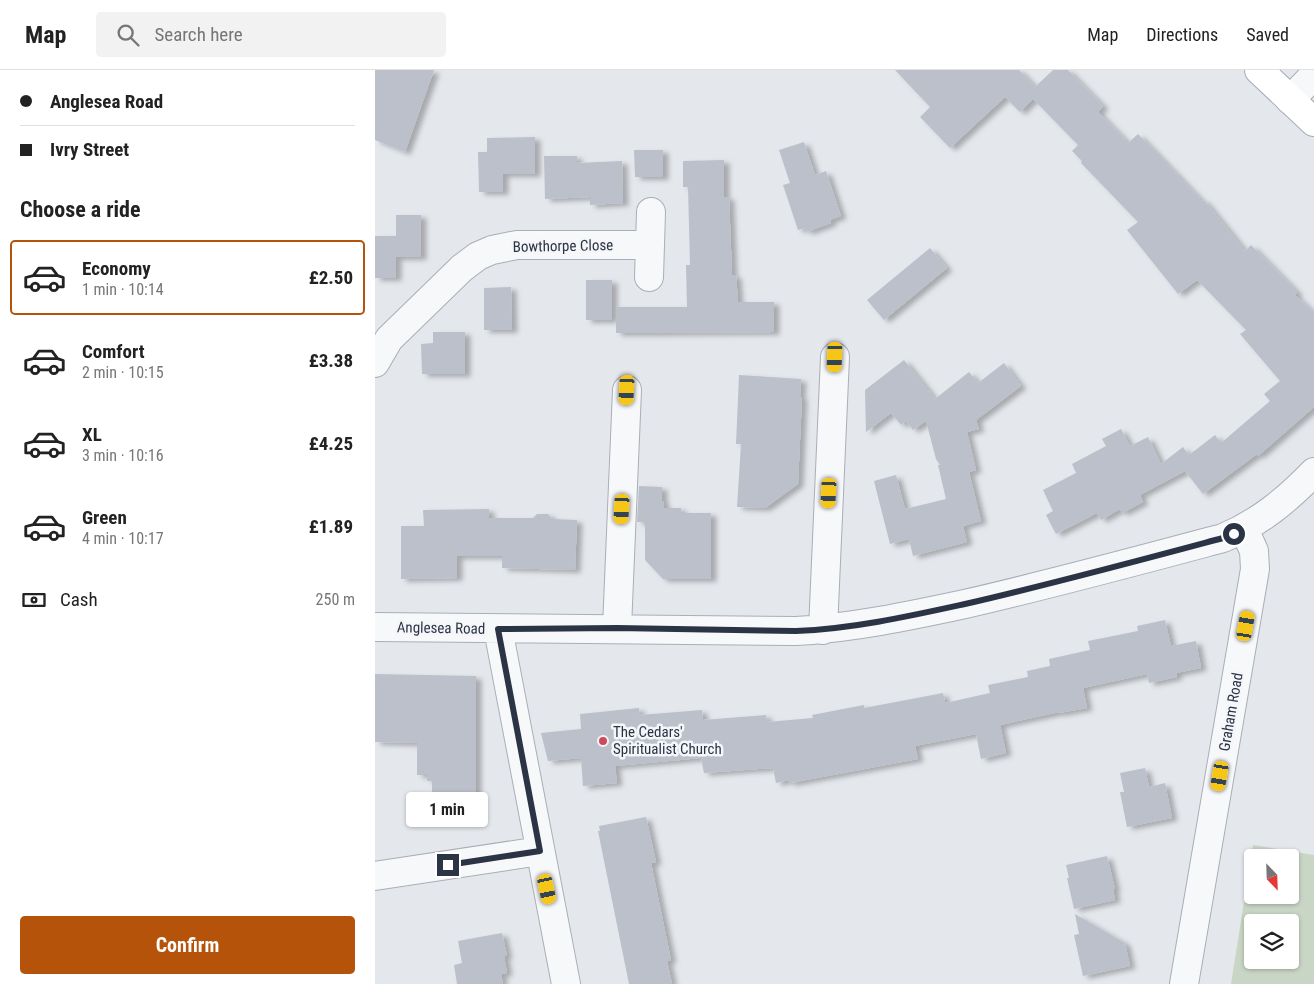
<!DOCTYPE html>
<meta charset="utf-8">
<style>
:root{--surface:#fff;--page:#f2f2f2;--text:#222;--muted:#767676;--line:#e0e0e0;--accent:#b45309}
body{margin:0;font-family:"Roboto Condensed",sans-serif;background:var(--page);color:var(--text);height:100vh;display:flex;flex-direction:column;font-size:19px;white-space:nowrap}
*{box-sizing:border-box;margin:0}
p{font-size:16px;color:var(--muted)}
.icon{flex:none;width:28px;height:28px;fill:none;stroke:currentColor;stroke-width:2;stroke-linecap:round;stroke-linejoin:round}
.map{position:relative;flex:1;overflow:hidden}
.panel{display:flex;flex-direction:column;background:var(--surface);width:375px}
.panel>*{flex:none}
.hud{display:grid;align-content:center;height:110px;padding:0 20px;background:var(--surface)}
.needle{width:32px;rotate:157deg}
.buttons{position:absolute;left:869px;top:779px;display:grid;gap:10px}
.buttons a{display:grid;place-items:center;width:55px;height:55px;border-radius:5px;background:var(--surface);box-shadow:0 1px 4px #0004;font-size:25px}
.end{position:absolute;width:22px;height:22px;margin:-11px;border:6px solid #2b3445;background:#fff;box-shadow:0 0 0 2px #fff}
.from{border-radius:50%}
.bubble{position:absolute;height:35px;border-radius:5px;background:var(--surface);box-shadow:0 1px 4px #0004;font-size:16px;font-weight:700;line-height:35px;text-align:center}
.car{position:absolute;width:15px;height:30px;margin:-15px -8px;border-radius:6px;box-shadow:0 0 4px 1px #0007;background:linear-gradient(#f5c518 24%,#345 0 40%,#f5c518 0 76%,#345 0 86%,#f5c518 0)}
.hud b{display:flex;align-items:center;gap:18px;height:48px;font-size:19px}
.hud b+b{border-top:1px solid var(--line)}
.hud i{width:12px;height:12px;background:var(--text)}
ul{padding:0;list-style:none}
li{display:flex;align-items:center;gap:15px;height:75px;margin:0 10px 8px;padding:0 10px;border:2px solid transparent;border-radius:5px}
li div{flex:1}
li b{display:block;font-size:19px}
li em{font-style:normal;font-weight:700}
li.on{border-color:var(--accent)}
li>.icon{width:45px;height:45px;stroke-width:1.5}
h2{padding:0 20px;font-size:22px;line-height:60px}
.pay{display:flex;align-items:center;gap:12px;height:55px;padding:0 20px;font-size:19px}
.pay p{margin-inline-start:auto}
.action{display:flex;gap:10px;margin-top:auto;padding:10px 20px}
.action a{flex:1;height:58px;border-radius:5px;background:var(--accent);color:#fff;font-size:20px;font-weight:700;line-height:58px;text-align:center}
header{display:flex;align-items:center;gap:30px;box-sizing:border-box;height:70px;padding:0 25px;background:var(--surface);border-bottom:1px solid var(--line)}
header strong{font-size:24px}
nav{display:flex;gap:28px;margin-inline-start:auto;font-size:18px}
.search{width:350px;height:45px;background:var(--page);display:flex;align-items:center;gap:12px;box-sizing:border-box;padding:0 18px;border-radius:5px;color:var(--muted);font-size:19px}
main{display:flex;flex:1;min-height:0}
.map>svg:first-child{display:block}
.green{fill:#c9d6c5;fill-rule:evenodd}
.building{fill:#bbc0ca;filter:url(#shadow)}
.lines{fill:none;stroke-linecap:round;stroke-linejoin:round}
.minor-casing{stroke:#a9aeb7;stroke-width:30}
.major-casing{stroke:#a3abb8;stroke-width:30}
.minor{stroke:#f7f8fa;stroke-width:28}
.major{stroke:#fff;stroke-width:28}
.route{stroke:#2b3445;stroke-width:6}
.poi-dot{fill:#d1495b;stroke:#f4f6f9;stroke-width:2}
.labels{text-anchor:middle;stroke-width:5;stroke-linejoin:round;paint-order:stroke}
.street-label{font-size:15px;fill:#2b3445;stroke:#f4f6f9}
.poi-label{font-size:15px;fill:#2b3445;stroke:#f4f6f9;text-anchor:start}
</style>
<header>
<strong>Map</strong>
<div class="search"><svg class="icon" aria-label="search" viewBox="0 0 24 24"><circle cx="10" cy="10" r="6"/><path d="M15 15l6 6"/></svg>Search here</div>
<nav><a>Map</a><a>Directions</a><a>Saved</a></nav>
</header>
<main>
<section class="panel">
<div class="hud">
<b><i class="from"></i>Anglesea Road</b>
<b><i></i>Ivry Street</b>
</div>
<h2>Choose a ride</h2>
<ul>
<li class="on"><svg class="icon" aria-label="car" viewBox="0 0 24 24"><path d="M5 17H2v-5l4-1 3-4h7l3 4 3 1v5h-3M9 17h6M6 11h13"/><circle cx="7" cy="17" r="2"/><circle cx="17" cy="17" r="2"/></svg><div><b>Economy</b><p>1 min · 10:14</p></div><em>£2.50</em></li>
<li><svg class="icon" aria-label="car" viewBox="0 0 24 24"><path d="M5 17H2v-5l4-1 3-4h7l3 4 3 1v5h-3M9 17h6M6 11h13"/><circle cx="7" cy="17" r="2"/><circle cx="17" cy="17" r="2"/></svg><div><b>Comfort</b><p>2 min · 10:15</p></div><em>£3.38</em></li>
<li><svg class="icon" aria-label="car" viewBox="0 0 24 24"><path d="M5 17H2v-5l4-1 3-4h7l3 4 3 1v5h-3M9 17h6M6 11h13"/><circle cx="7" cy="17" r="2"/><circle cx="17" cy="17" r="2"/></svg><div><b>XL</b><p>3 min · 10:16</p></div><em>£4.25</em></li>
<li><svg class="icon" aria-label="car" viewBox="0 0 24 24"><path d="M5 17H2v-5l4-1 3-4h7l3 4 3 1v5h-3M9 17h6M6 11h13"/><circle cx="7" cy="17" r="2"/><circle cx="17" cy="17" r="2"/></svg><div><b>Green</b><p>4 min · 10:17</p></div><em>£1.89</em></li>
</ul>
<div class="pay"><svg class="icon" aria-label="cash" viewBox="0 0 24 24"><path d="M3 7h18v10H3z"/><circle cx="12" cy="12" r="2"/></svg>Cash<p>250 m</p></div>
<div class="action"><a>Confirm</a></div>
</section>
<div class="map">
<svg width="939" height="914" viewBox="0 0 939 914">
<defs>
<filter id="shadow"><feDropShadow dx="5.5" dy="3" stdDeviation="2.5" flood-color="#0004"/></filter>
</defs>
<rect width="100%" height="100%" fill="#e4e7ec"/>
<!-- green -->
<path class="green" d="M878,775L939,785V914H856ZM878,788H915V825H878ZM878,852H915V890H878Z"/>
<!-- building -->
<path class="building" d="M0,0H59L30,82L0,70Z
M520,0H644L660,17L678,0H693L728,36L723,42L753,73L763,64L827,131L829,130L870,181L876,175L922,222L920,225L939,243V337L883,386L882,384L828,424L810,401L765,425L768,432L747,443L745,439L726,450L722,443L681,464L671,445L678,441L668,420L701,403L697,394L731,376L727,369L746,359L755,376L773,367L786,394L808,377L814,385L840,365L846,373L895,331L889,324L905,311L865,264L871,260L822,210L803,224L752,160L763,152L706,93L707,91L697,81L703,75L658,29L645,42L630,27L575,78L545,47L555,37Z
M160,67V104H128V122H104L103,82H112V68Z
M429,72L440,105L451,101L466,146L455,150L456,153L432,162L430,158L423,160L408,115L415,113L404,80Z
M259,80H288V107H260Z
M169,86H202V93L247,91L248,133L215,135V127L170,129Z
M349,90V127H354L357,205H361L363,232H399V262L241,263V237H312L311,195H315L313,117H308V91Z
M21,145H46V187H21V208H0V166H21Z
M555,178L572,198L509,250L492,230Z
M211,210H237V250H211Z
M136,217L137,260H109V218Z
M58,262H90V304H47L46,274L58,273Z
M529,290L560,329L594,302L603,313L629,293L646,316L601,350L604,359L592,362L601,400L594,402L606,451L588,456L592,472L538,486L534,469L515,474L499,411L521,405L530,439L571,429L563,395H565L561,389L551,351L538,360L531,351L526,355L516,343L491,362L490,320Z
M364,305L426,309L425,327H427L423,414L390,438L362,437L366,374H361Z
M264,416L287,417V431H289V438H306V443H336V509H288L270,490V452H262Z
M114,439V448H158L162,444H173L177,449L202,450L200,500L127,498V486H82V508L26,509V456H49L48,440Z
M790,550L796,576L821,571L826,598L801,603L802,607L774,613L772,604L708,618L712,638L684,643V642L625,655L631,683L606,689L601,664L540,676L543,689L415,713L414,710L401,713L398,698L329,703L326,688L240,696L242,713L208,716L206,688L173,691L166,663L206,659L205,644L264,638L265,645L327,640L328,650L391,645L392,652L438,648L437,645L489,635V638L568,623L570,633L615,623L613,615L653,607L652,601L675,596L674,589L715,580L713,571L763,561L762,556Z
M0,604L101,606V731H98V746H72V731H57V711H52V705H42V673L0,672Z
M770,698L774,717L790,713L797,748L752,757L745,722H749L745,703Z
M271,747L281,792L276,793L296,890L292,891L297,914H254L223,761H225L224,756Z
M732,786L740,819H738L740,830L699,839L692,808H694L691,795Z
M700,844L750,873L755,896L708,906L699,865L704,864Z
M127,863L132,886H129L132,903L126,904L128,914H82L79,895L87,893L83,871Z"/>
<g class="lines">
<!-- minor casing -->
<g class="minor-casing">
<path id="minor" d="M915,30L939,5
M274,207L276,142
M0,293L14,269L87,198L103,186L117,180L142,175H275
M0,557L421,561C477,558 534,546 590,534C677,514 762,491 848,468C884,453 912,430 939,402
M242,558L252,320
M123,559L191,914
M448,560L460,287
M0,806L165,781
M809,914L880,499L879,481L869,459"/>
</g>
<!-- major casing -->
<g class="major-casing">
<path id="major" d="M884,0L939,52"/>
</g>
<!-- minor -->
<use href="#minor" class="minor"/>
<!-- major -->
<use href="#major" class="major"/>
</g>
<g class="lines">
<!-- route -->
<path class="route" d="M73,795L165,781L123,559L242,558L421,561C477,559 535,546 590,534C677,514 762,491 848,468L859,464"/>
</g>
<!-- markers -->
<circle class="poi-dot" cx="228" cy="671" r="5"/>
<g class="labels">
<!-- street labels -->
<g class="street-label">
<text transform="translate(188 176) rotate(-1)" y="5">Bowthorpe Close</text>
<text transform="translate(66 558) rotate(1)" y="5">Anglesea Road</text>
<text transform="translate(856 642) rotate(-80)" y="5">Graham Road</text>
</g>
<!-- poi labels -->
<g class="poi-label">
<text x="238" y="667">The Cedars'<tspan x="238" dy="17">Spiritualist Church</tspan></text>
</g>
</g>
</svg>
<div class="buttons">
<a><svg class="needle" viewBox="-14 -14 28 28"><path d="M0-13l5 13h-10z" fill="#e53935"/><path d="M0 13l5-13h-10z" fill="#767676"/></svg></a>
<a><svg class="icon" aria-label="layers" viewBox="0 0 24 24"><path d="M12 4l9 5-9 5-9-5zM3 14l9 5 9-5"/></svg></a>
</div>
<i class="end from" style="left:859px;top:464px"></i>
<i class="end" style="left:73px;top:795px"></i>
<div class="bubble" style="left:31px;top:722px;width:82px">1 min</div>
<i class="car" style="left:460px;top:287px;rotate:182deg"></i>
<i class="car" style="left:252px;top:320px;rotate:183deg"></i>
<i class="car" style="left:454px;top:423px;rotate:183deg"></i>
<i class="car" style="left:247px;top:439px;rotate:183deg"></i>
<i class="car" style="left:871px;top:556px;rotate:10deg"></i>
<i class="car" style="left:845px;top:706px;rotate:190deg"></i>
<i class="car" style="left:172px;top:819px;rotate:168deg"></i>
</div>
</main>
